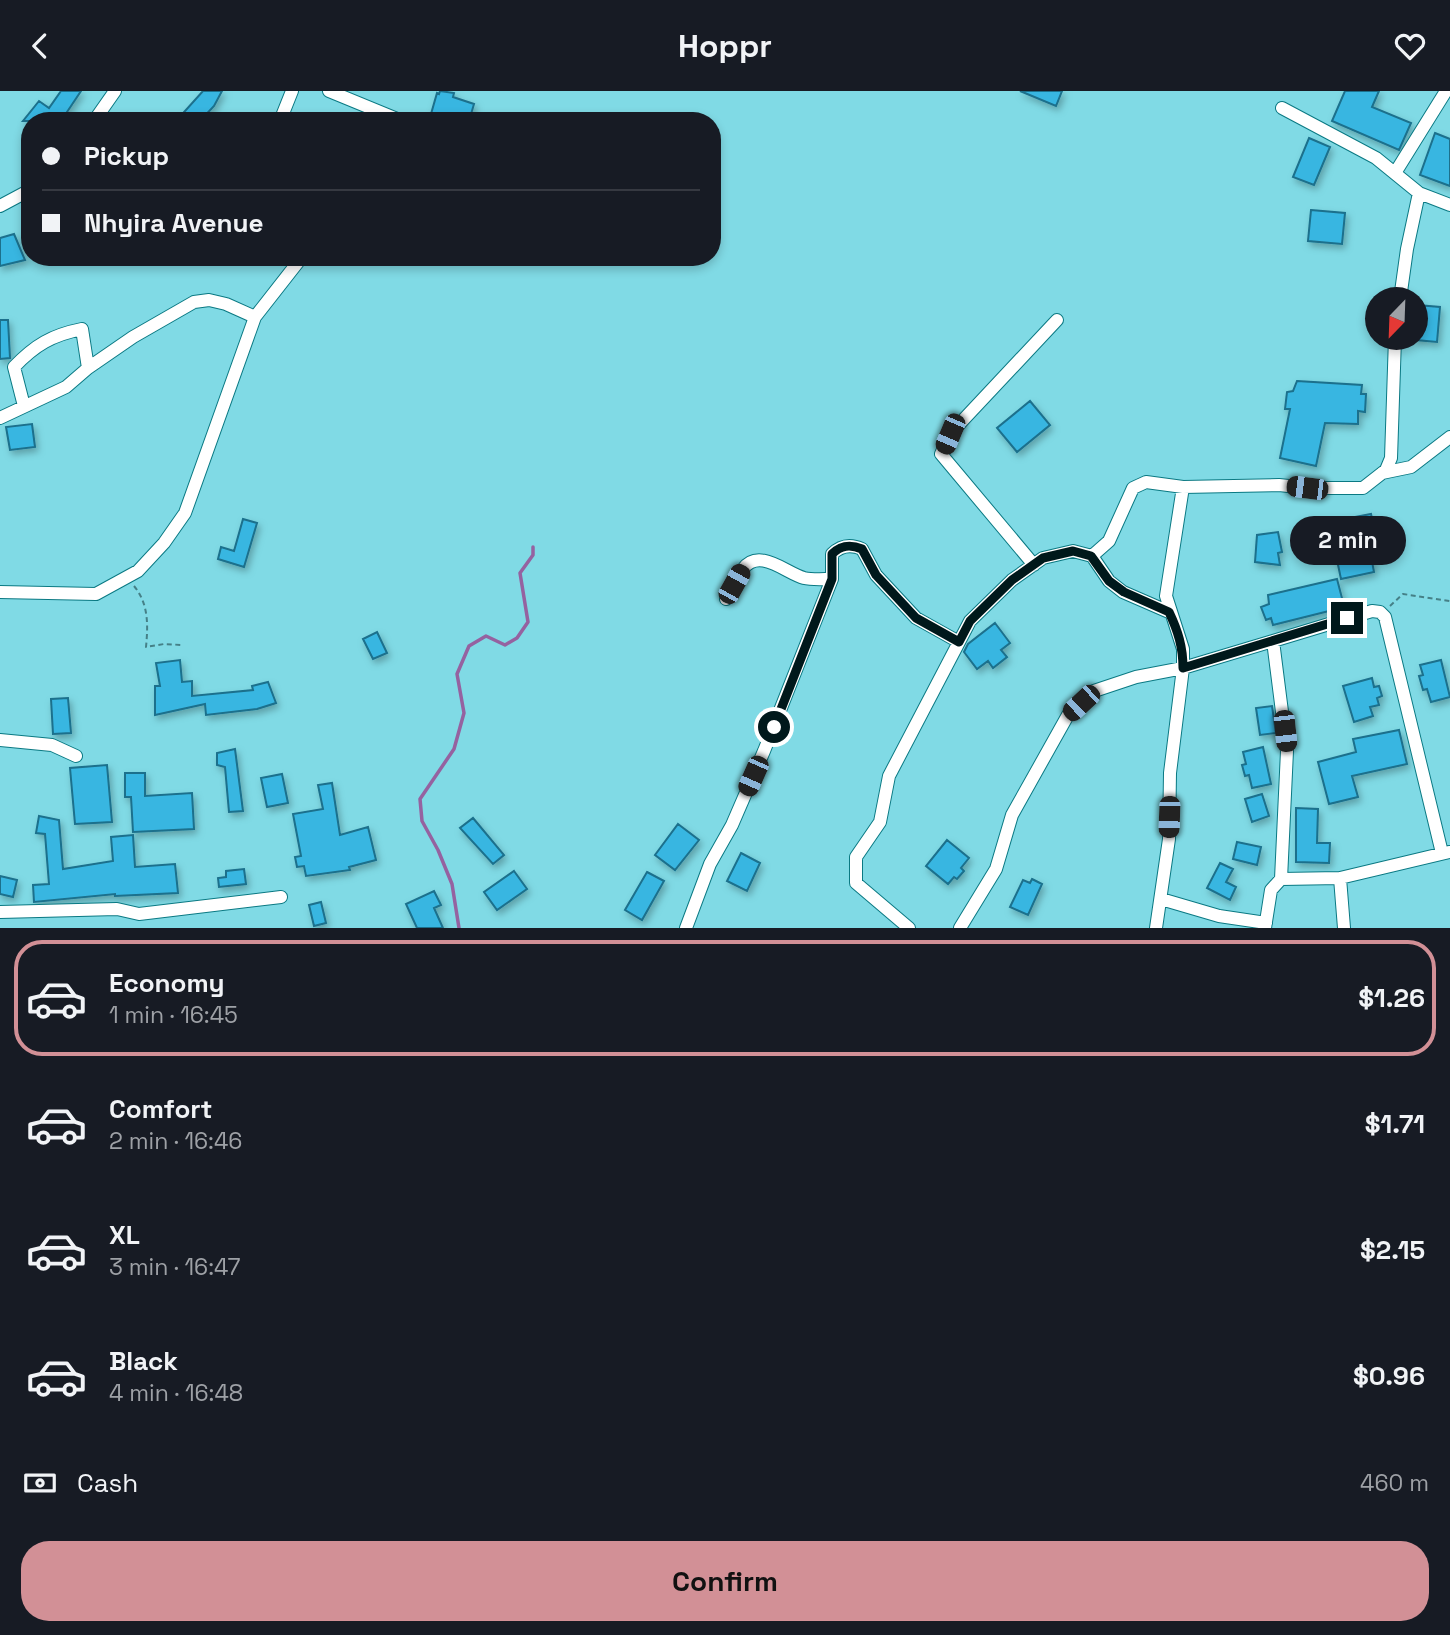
<!DOCTYPE html>
<meta charset="utf-8">
<style>
:root{--surface:#171b24;--page:#242831;--text:#f1f3f6;--muted:#9ea1a6;--line:#363941;--accent:#d29096}
body{margin:0;font-family:"Space Grotesk",sans-serif;background:var(--page);color:var(--text);height:100vh;display:flex;flex-direction:column;font-size:26px;white-space:nowrap}
*{box-sizing:border-box;margin:0}
p{font-size:23px;color:var(--muted)}
.icon{flex:none;width:38px;height:38px;fill:none;stroke:currentColor;stroke-width:2;stroke-linecap:round;stroke-linejoin:round}
.map{position:relative;height:837px;overflow:hidden}
.panel{display:flex;flex-direction:column;background:var(--surface);flex:1}
.panel>*{flex:none}
.guide{position:absolute;left:21px;top:21px;width:700px;height:154px;border-radius:28px;box-shadow:0 4px 10px #0003;display:grid;align-content:center;height:154px;padding:0 21px;background:var(--surface)}
.needle{width:46px;rotate:203deg}
.fabs{position:absolute;left:1365px;top:196px;display:grid;gap:14px}
.fabs a{display:grid;place-items:center;width:63px;height:63px;border-radius:50%;background:var(--surface);box-shadow:0 4px 10px #0003;font-size:35px}
.end{position:absolute;width:32px;height:32px;margin:-16px;border:9px solid #00181b;background:#fff;box-shadow:0 0 0 4px #fff}
.from{border-radius:50%}
.bubble{position:absolute;height:49px;border-radius:24px;background:var(--surface);box-shadow:0 4px 10px #0003;font-size:23px;font-weight:700;line-height:49px;text-align:center}
.car{position:absolute;width:21px;height:42px;margin:-21px -10px;border-radius:9px;box-shadow:0 0 5px 2px #0007;background:linear-gradient(#222 24%,#8ab4d8 0 40%,#222 0 76%,#8ab4d8 0 86%,#222 0)}
.guide b{display:flex;align-items:center;gap:24px;height:66px;font-size:26px}
.guide b+b{border-top:2px solid var(--line)}
.guide i{width:18px;height:18px;background:var(--text)}
ul{padding:12px 0 0;list-style:none}
li{display:flex;align-items:center;gap:21px;height:116px;margin:0 14px 10px;padding:0 7px;border:4px solid transparent;border-radius:28px}
li div{flex:1}
li b{display:block;font-size:26px}
li em{font-style:normal;font-weight:700}
li.active{border-color:var(--accent)}
li>.icon{width:63px;height:63px;stroke-width:1.5}
.pay{display:flex;align-items:center;gap:18px;height:77px;padding:0 21px;font-size:26px}
.pay p{margin-inline-start:auto}
.action{display:flex;gap:14px;margin-top:auto;padding:14px 21px}
.action a{flex:1;height:80px;border-radius:28px;background:var(--accent);color:#111;font-size:28px;font-weight:700;line-height:80px;text-align:center}
header{display:flex;justify-content:space-between;align-items:center;height:91px;padding:0 21px;background:var(--surface);font-size:32px;font-weight:700}
.map>svg:first-child{display:block}
.lines{fill:none;stroke-linecap:round;stroke-linejoin:round}
.stream{stroke:#9562a0;stroke-width:3.5}
.building{fill:#39b6e1;stroke:#1b708c;stroke-width:2;filter:url(#shadow)}
.street-casing{stroke:#0a7983;stroke-width:14}
.path{stroke:#458087;stroke-width:2;stroke-dasharray:5 3.5;stroke-linecap:butt}
.street{stroke:#fff;stroke-width:12}
.route{stroke:#00181b;stroke-width:9}
</style>
<header><svg class="icon" aria-label="back" viewBox="0 0 24 24"><path d="M15 5l-7 7 7 7"/></svg>Hoppr<svg class="icon" aria-label="heart" viewBox="0 0 24 24"><path d="M12 20l-8-8c-3-5 5-10 8-4 3-6 11-1 8 4z"/></svg></header>
<div class="map">
<svg width="1450" height="837" viewBox="0 0 1450 837">
<defs>
<filter id="shadow"><feDropShadow dx="2.5" dy="4" stdDeviation="3.5" flood-color="#0004"/></filter>
</defs>
<rect width="100%" height="100%" fill="#80dae5"/>
<g class="lines">
<!-- stream -->
<path class="stream" d="M459,837L452,793L438,759L422,730L420,708L454,658L464,622L457,583L469,555L486,545L505,554L517,547L528,531L520,482L533,464V456"/>
</g>
<!-- building -->
<path class="building" d="M61,0H81L61,30H23L39,10L49,17Z
M203,0H222L214,15L200,30H176Z
M440,0L454,2L453,6L474,13L469,30H429L437,2L439,3Z
M1020,0H1062L1056,15Z
M1345,0H1379L1372,16L1411,32L1399,59L1332,30Z
M1435,42L1450,48V95L1420,84Z
M1309,47L1330,56L1314,94L1293,86Z
M1311,119L1345,122L1342,153L1308,150Z
M14,143L25,169L0,175V147Z
M1417,214L1440,216L1437,251L1416,249Z
M0,229H8L10,267L0,268Z
M1297,290L1362,294L1361,303H1366L1365,321L1358,320V333L1325,332L1316,375L1280,367L1290,318H1285L1287,301L1293,300Z
M1030,310L1050,334L1017,361L997,337Z
M32,333L35,356L10,359L6,336Z
M1371,423L1376,444L1370,445L1371,449H1368L1374,481L1341,488L1329,431Z
M243,428L257,432L244,476L218,468L221,456L234,460Z
M1278,441L1282,461L1278,462L1280,474L1255,471L1257,444Z
M1337,488L1343,511L1336,513L1337,518L1273,534L1271,527L1266,529L1261,516L1269,513L1268,504Z
M995,532L1010,552L1001,559L1007,566L993,577L988,570L977,578L964,561L968,553Z
M377,541L387,562L373,568L363,548Z
M180,569L182,591L192,590V605L253,599L252,595L268,591L276,612L257,618L206,624L205,613L155,624V595H160L156,572Z
M1441,569L1450,606L1431,611L1427,598L1423,599L1419,585L1423,584L1420,574Z
M1372,587L1374,596L1379,595L1382,605L1377,607L1379,614L1370,616L1373,625L1354,631L1343,595Z
M68,607L71,642L53,643L51,608Z
M1272,615L1276,642L1260,644L1256,617Z
M1399,639L1407,673L1352,685L1358,706L1329,713L1318,671L1356,661L1353,648Z
M1263,656L1271,693L1252,697L1249,684L1245,685L1242,674L1246,673L1243,661Z
M235,658L243,720L229,721L225,676L217,674V662Z
M107,674L112,731L75,733L70,677Z
M125,682H145V705L192,702L194,738L133,741L131,706H125Z
M282,683L288,712L267,716L261,687Z
M332,692L340,744L368,736L376,769L349,776L350,779L306,785L304,775L297,776L295,766L301,765L293,723L323,718L318,694Z
M1262,703L1269,725L1252,731L1245,708Z
M1296,717L1318,718L1317,752H1330L1329,772L1296,771Z
M39,725L59,729L63,778L113,770L111,746L133,744L135,776L175,773L178,802L115,805V803L34,811L33,794L49,793L45,743L36,742Z
M473,727L504,764L493,773L460,737Z
M678,733L699,749L675,779L655,764Z
M947,749L969,767L961,777L964,780L957,788L954,786L948,793L926,775Z
M1237,751L1261,756L1257,774L1233,768Z
M741,762L760,772L747,800L727,790Z
M1220,772L1233,778L1226,791L1236,796L1230,809L1207,797Z
M244,778L246,793L219,796L218,787L226,786V780Z
M514,780L527,798L497,819L484,801Z
M647,781L664,790L642,829L625,819Z
M0,785L17,789L13,806L0,803Z
M1032,788L1042,793L1028,824L1010,816L1023,789L1030,792Z
M434,800L441,814L434,817L443,837H417L406,813Z
M321,811L326,832L314,835L309,814Z"/>
<g class="lines">
<!-- street casing -->
<g class="street-casing">
<path id="street" d="M329,0L402,30
M1282,17L1376,67L1419,102L1450,114
M94,30L115,0
M280,30L292,0
M1395,82L1446,0
M0,115L30,99
M1400,208L1407,158L1419,102
M24,315L14,276C35,254 52,244 82,238L88,277
M0,327L66,296L88,277L133,246L194,211L209,209L226,213L255,226
M1382,382L1411,376L1450,346
M1092,465L1109,490L1123,501L1169,521
M1034,474L941,363L950,343L1057,229
M0,501L96,503L138,480L164,452L185,422L255,226L302,166
M726,508C731,499 736,487 743,478C759,456 786,482 804,487C812,489 823,488 832,488V463C841,454 851,453 862,458L876,484L916,527L959,551
M1273,550L1372,520L1380,521L1385,526L1442,762
M0,649L52,654L76,665
M1340,787L1344,837
M1281,788L1340,787L1449,761
M1161,808L1219,825L1266,832
M0,821L117,818L139,823L281,806
M686,837L710,773L732,734L764,660L832,488
M909,837L856,792V766L880,731L889,685L970,530L1012,489L1043,467L1073,460L1092,465L1109,450L1133,397L1146,391L1183,396L1279,394L1307,397H1363L1386,379L1391,367L1395,247
M960,837L996,778L1012,724L1068,624L1094,600L1136,586L1183,577L1273,550L1287,660L1281,788L1271,799L1265,837
M1156,837L1169,748L1170,682L1183,577V558L1166,505L1183,396"/>
</g>
<!-- path -->
<path class="path" d="M134,495C149,513 148,535 146,556L164,553L182,554
M1390,515L1403,503L1450,510"/>
<!-- street -->
<use href="#street" class="street"/>
</g>
<g class="lines">
<!-- route -->
<path class="route" d="M774,636L832,488V463C841,454 850,453 862,458L876,484L916,527L959,551L970,530L1012,489L1043,467L1073,460L1091,465L1109,490L1124,501L1169,521C1178,540 1183,556 1183,577L1347,527"/>
</g>
</svg>
<div class="fabs">
<a><svg class="needle" viewBox="-14 -14 28 28"><path d="M0-13l5 13h-10z" fill="#e53935"/><path d="M0 13l5-13h-10z" fill="#9ea1a6"/></svg></a>
</div>
<i class="end from" style="left:774px;top:636px"></i>
<i class="end" style="left:1347px;top:527px"></i>
<div class="bubble" style="left:1290px;top:425px;width:116px">2 min</div>
<i class="car" style="left:950px;top:343px;rotate:203deg"></i>
<i class="car" style="left:1307px;top:397px;rotate:277deg"></i>
<i class="car" style="left:734px;top:493px;rotate:29deg"></i>
<i class="car" style="left:1081px;top:612px;rotate:227deg"></i>
<i class="car" style="left:1285px;top:640px;rotate:174deg"></i>
<i class="car" style="left:753px;top:685px;rotate:204deg"></i>
<i class="car" style="left:1169px;top:726px;rotate:182deg"></i>
<div class="guide">
<b><i class="from"></i>Pickup</b>
<b><i></i>Nhyira Avenue</b>
</div>
</div>
<section class="panel">
<ul>
<li class="active"><svg class="icon" aria-label="car" viewBox="0 0 24 24"><path d="M5 17H2v-5l4-1 3-4h7l3 4 3 1v5h-3M9 17h6M6 11h13"/><circle cx="7" cy="17" r="2"/><circle cx="17" cy="17" r="2"/></svg><div><b>Economy</b><p>1 min · 16:45</p></div><em>$1.26</em></li>
<li><svg class="icon" aria-label="car" viewBox="0 0 24 24"><path d="M5 17H2v-5l4-1 3-4h7l3 4 3 1v5h-3M9 17h6M6 11h13"/><circle cx="7" cy="17" r="2"/><circle cx="17" cy="17" r="2"/></svg><div><b>Comfort</b><p>2 min · 16:46</p></div><em>$1.71</em></li>
<li><svg class="icon" aria-label="car" viewBox="0 0 24 24"><path d="M5 17H2v-5l4-1 3-4h7l3 4 3 1v5h-3M9 17h6M6 11h13"/><circle cx="7" cy="17" r="2"/><circle cx="17" cy="17" r="2"/></svg><div><b>XL</b><p>3 min · 16:47</p></div><em>$2.15</em></li>
<li><svg class="icon" aria-label="car" viewBox="0 0 24 24"><path d="M5 17H2v-5l4-1 3-4h7l3 4 3 1v5h-3M9 17h6M6 11h13"/><circle cx="7" cy="17" r="2"/><circle cx="17" cy="17" r="2"/></svg><div><b>Black</b><p>4 min · 16:48</p></div><em>$0.96</em></li>
</ul>
<div class="pay"><svg class="icon" aria-label="cash" viewBox="0 0 24 24"><path d="M3 7h18v10H3z"/><circle cx="12" cy="12" r="2"/></svg>Cash<p>460 m</p></div>
<div class="action"><a>Confirm</a></div>
</section>
